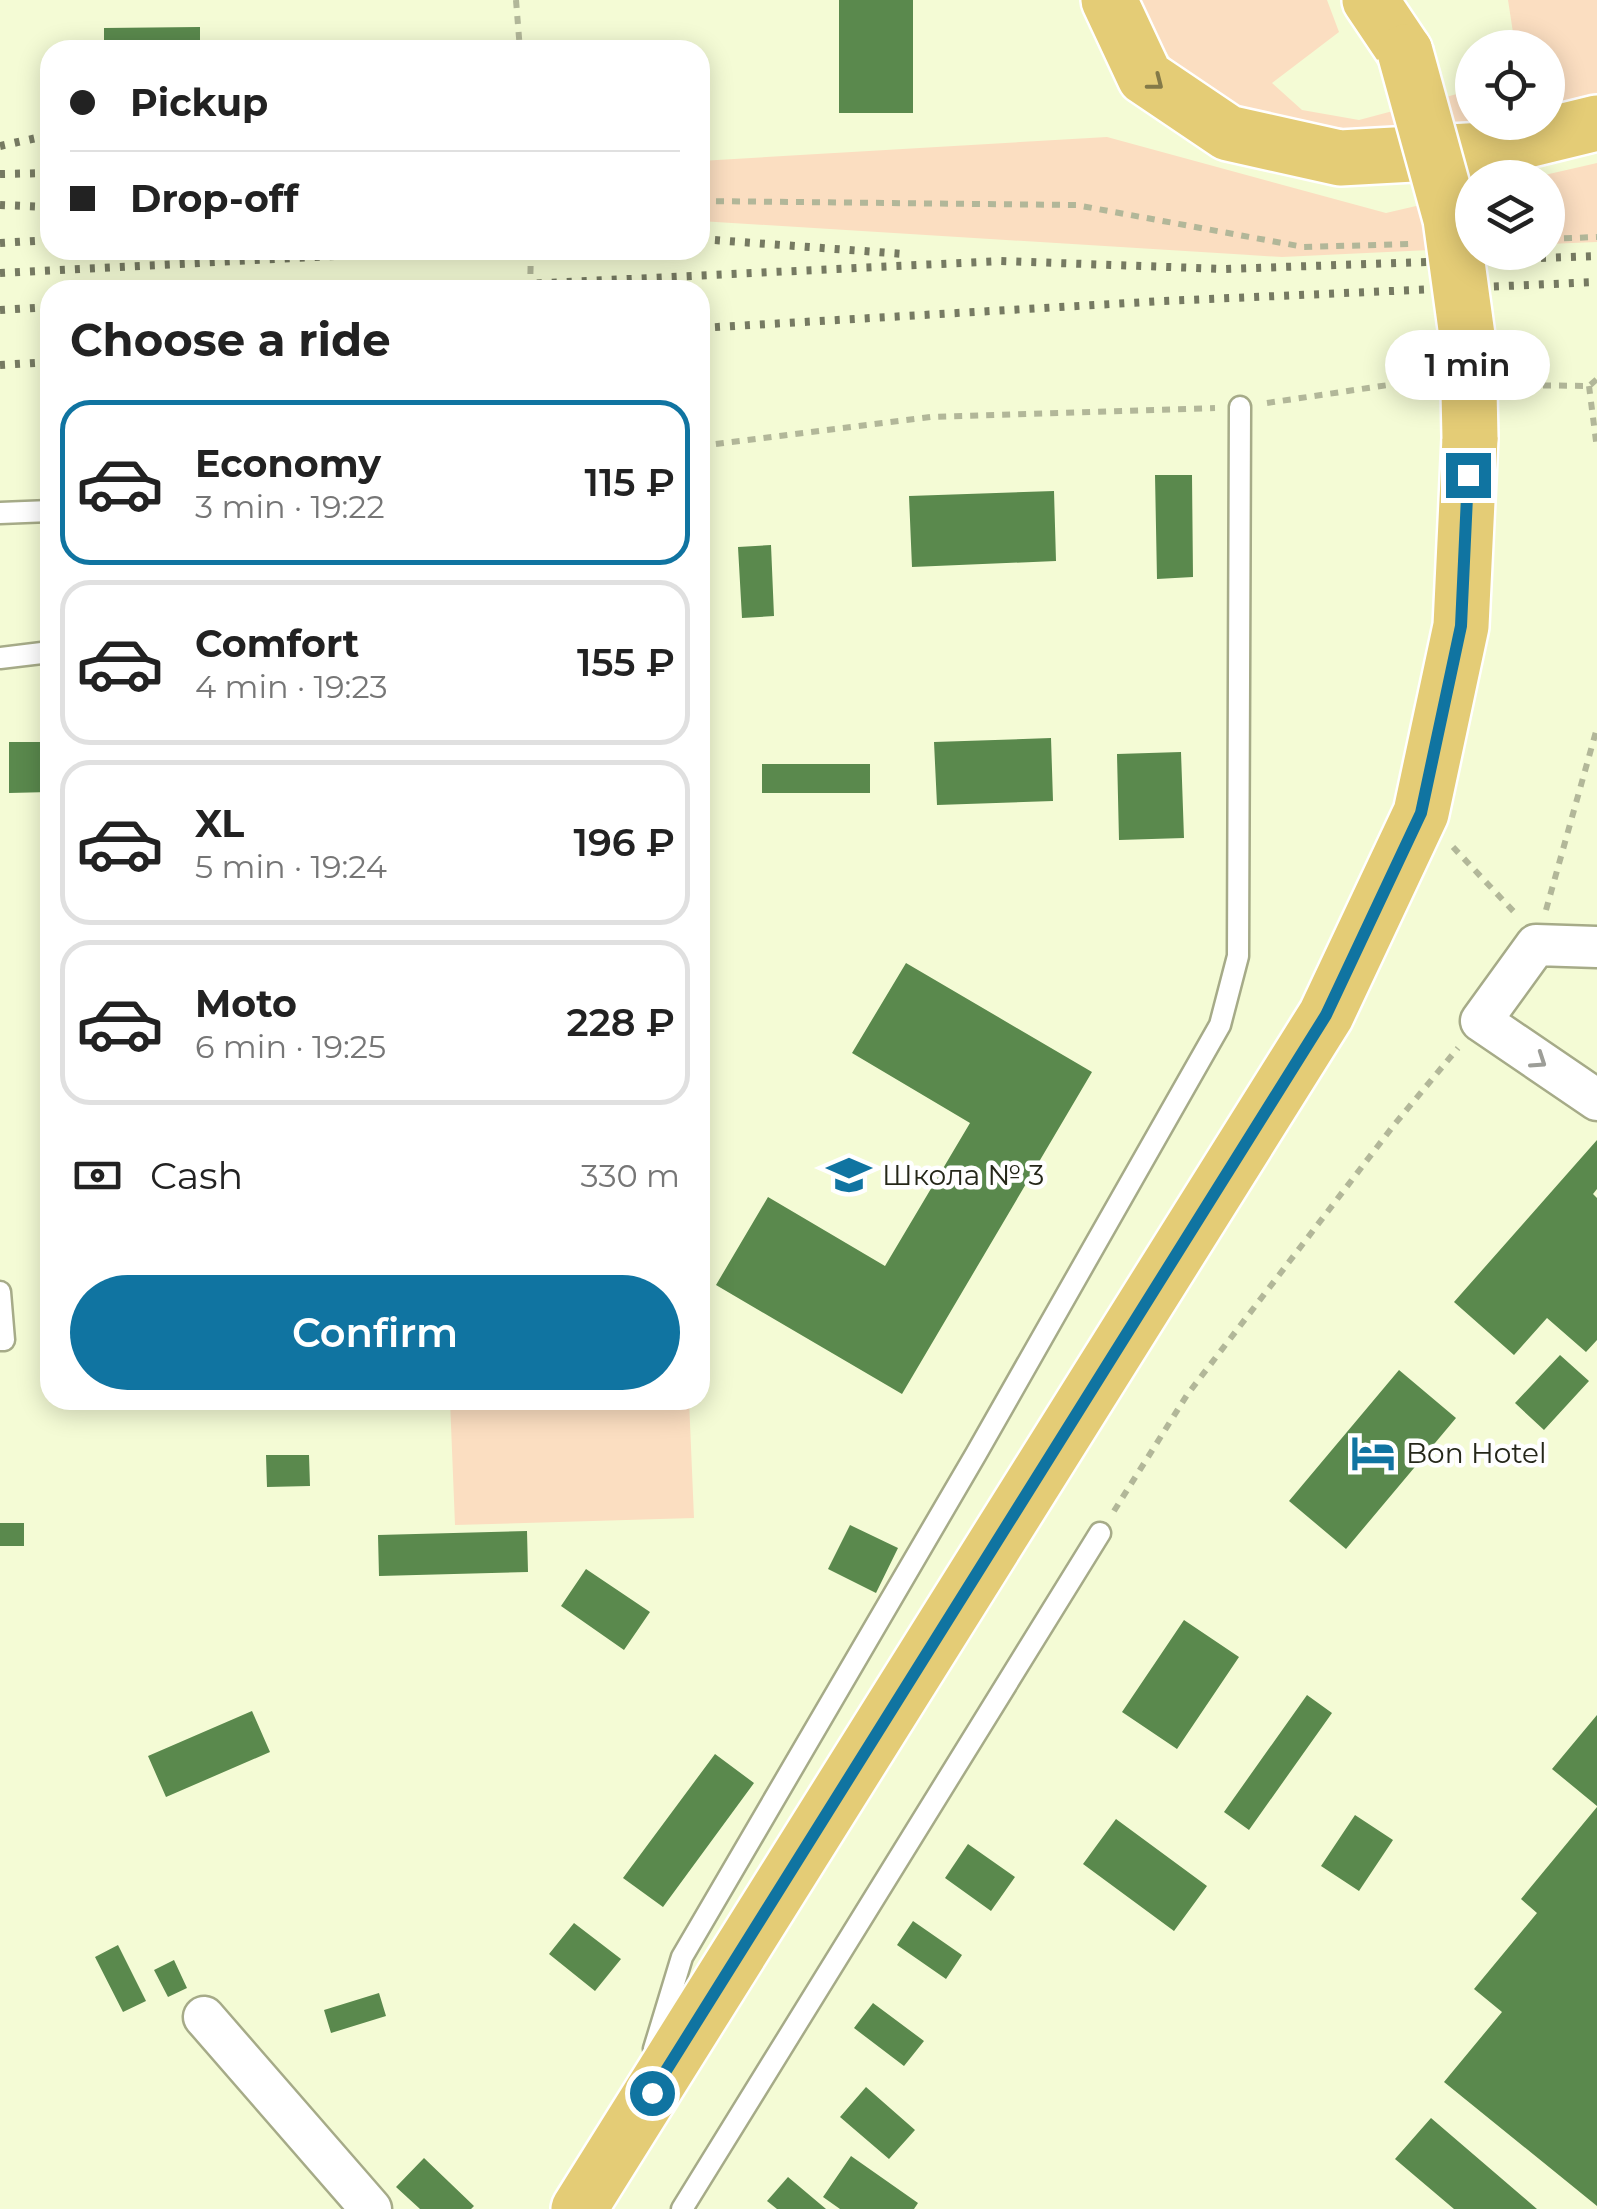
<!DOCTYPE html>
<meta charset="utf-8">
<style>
:root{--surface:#fff;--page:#f6f6f6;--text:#222;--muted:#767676;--line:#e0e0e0;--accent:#1074a1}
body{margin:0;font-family:Montserrat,sans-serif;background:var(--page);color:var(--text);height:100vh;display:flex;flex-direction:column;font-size:38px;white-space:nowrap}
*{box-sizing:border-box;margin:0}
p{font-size:32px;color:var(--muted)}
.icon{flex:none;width:55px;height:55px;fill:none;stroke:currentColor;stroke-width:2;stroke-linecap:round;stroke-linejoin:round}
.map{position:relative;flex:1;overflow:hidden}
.side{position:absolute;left:40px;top:280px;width:670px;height:1130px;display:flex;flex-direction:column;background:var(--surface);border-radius:30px;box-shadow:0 5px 25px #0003}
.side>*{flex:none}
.guide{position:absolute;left:40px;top:40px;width:670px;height:220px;border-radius:30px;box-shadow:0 5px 25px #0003;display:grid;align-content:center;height:220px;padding:0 30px;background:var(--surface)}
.tools{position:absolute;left:1455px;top:30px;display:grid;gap:20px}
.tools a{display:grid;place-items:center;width:110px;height:110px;border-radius:50%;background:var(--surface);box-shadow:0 5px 25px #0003;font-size:50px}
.end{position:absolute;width:45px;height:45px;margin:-22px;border:12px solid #1074a1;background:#fff;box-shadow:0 0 0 5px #fff}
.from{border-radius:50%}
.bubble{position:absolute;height:70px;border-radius:35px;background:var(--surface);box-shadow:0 5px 25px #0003;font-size:32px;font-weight:600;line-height:70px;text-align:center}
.guide b{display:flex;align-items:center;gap:35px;height:95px;font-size:38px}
.guide b+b{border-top:2px solid var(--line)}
.guide i{width:25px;height:25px;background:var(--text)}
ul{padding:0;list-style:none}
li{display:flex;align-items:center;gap:30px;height:165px;margin:0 20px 15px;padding:0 10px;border:5px solid var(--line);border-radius:30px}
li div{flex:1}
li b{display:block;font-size:38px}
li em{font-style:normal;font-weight:600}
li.selected{border-color:var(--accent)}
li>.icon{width:90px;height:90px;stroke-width:1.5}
h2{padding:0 30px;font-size:45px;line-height:120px}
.pay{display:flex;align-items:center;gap:25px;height:110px;padding:0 30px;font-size:38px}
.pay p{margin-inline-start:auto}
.primary-button{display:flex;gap:20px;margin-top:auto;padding:20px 30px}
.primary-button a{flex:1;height:115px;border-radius:60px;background:var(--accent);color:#fff;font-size:40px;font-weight:600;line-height:115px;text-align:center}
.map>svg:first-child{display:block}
.green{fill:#fbdec1}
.building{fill:#5a894d}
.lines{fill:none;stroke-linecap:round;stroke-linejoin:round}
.lane-casing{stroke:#a6ab88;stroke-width:25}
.street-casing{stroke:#a6ab88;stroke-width:45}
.primary-casing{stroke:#fff;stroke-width:60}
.path{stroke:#b2b799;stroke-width:6;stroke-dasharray:8 8;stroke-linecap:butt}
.lane{stroke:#fff;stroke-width:20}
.street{stroke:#fff;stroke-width:40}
.primary{stroke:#e4cc76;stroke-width:55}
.rail{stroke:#767a62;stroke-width:8;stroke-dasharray:5 10;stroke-linecap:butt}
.primary-bridge-casing{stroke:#fff;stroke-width:60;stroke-linecap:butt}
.primary-bridge{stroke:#e4cc76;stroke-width:55}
.oneway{stroke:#847a48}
.oneway2{stroke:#9d9e98}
.route{stroke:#1074a1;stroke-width:12}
.labels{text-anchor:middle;stroke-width:9;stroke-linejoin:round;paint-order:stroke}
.poi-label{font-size:28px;fill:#252719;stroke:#fff;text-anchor:start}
</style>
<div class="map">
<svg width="1597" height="2209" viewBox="0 0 1597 2209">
<rect width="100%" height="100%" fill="#f4fbd5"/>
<!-- green -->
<path class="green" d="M1133,0H1327L1339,32L1272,83L1302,110L1359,120L1472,90V122L1522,123L1364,142L1264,125L1184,80Z
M1508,0H1597V103L1548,116V48L1509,47L1514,39Z
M1107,137L1386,213L1472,193V248L1282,257L700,221V161Z
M1597,163V242L1548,244V178L1536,177Z
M450,1400H689L694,1518L455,1525Z"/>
<!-- building -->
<path class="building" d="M839,0H913V113H839Z
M200,27V50H104V28Z
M327,40V50H260V43Z
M1155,475H1192L1193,577L1157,579Z
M1054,491L1056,561L912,567L909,496Z
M771,545L774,616L742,618L738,547Z
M1051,738L1053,801L937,805L934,742Z
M9,742H50V792L9,793Z
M1181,752L1184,838L1119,840L1117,754Z
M762,764H870V793H762Z
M906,963L1092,1072L902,1394L716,1285L768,1197L885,1266L970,1123L852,1053Z
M1597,1140V1189L1593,1194L1597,1198V1340L1586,1352L1547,1318L1514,1355L1454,1302Z
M1560,1355L1589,1381L1544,1430L1515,1403Z
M1399,1370L1456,1418L1346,1549L1289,1501Z
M266,1455H309L310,1486L267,1487Z
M0,1523H24V1546H0Z
M850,1525L898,1548L876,1593L828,1569Z
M527,1531L528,1572L379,1576L378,1535Z
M586,1569L650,1612L624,1650L561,1606Z
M1184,1620L1239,1657L1177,1749L1122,1712Z
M1307,1695L1332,1713L1249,1830L1224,1812Z
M252,1711L270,1752L166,1797L148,1756Z
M1597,1715V1806L1552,1769Z
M715,1754L754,1783L663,1907L623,1878Z
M1597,1807V2206L1444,2082L1502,2012L1474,1989L1537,1913L1521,1899Z
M1355,1815L1393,1840L1359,1891L1321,1866Z
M1116,1819L1207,1886L1174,1931L1083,1864Z
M968,1844L1015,1877L991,1911L945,1878Z
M913,1921L962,1955L946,1979L897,1945Z
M574,1923L621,1959L595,1991L549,1954Z
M118,1945L146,2001L123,2012L95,1957Z
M174,1960L187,1988L168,1997L154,1970Z
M379,1993L386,2016L331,2033L324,2010Z
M873,2003L924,2041L904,2066L854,2028Z
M866,2087L915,2130L889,2159L840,2117Z
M1431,2118L1537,2209H1454L1395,2159Z
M851,2156L918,2203L914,2209H840L823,2197Z
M424,2158L474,2206L471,2209H420L396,2187Z
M788,2177L826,2209H777L767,2201Z"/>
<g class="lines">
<!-- lane casing -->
<g class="lane-casing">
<path id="lane" d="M0,513L50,511
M0,658L50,652
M0,1292L4,1340H0
M654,2049L682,1957L976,1454L1220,1025L1238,956L1240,407
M682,2209L1100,1533"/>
</g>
<!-- street casing -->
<g class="street-casing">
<path id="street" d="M1597,947L1536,945L1481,1021L1597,1100
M204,2017L371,2209"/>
</g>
<!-- primary casing -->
<g class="primary-casing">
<path id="primary" d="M1109,0L1145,77L1228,133L1340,158L1486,150L1597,123
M1370,0L1405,52
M579,2209L1326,1015L1421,813L1461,626L1470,438"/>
</g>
<!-- path -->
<path class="path" d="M516,0L520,50
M700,201L1076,205L1304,247L1410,244
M1548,239L1597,237
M530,290L531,250
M1511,385L1589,386L1597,379
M1589,386L1597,449
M1267,403L1395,384H1423
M700,446L931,417L1215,408
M1453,847L1516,914
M1546,910L1597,728
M1114,1511L1187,1395L1394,1125L1458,1048"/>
<!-- lane -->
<use href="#lane" class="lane"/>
<!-- street -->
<use href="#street" class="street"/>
<!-- primary -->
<use href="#primary" class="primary"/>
<!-- rail -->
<path class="rail" d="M0,146L50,135
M0,174L50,173
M0,205L50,207
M700,239L904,254
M0,243L50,240
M0,273L454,250
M402,290L1001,261L1225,269L1597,256
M0,310L50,307
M700,328L1163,301L1597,282
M0,365L50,362"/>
<!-- primary-bridge casing -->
<g class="primary-bridge-casing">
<path id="primary-bridge" d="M1405,52L1451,219L1468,343L1470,438"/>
</g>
<!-- primary-bridge -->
<use href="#primary-bridge" class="primary-bridge"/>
</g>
<!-- one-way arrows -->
<defs><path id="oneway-chevron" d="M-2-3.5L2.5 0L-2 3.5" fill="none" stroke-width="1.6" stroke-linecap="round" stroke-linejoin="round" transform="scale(2.5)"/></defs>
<use class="oneway" href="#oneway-chevron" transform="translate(1156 83) rotate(38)"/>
<use class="oneway2" href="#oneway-chevron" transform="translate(1539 1061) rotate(34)"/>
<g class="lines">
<!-- route -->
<path class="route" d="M652,2093L1326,1015L1421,813L1461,626L1468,475"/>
</g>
<!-- icons -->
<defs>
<g id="school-bare" transform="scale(3.45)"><path d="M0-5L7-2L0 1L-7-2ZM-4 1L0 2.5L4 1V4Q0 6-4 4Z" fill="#1074a1" stroke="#fff" stroke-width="2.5" paint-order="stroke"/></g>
<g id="hotel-bare" transform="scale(3.45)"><path d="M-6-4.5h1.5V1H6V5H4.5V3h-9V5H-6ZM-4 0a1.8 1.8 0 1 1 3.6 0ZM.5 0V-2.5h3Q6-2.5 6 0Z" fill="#1074a1" stroke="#fff" stroke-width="2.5" paint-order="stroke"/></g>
</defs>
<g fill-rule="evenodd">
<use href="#school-bare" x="849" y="1175"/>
<use href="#hotel-bare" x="1373" y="1453"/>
</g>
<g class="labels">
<!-- poi labels -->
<g class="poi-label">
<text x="882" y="1185">Школа № 3</text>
<text x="1406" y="1463">Bon Hotel</text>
</g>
</g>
</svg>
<div class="tools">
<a><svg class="icon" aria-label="locate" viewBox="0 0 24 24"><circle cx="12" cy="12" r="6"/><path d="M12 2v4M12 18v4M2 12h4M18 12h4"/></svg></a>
<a><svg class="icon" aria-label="layers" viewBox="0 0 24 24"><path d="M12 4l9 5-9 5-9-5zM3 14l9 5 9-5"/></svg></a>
</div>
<i class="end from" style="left:652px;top:2093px"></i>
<i class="end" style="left:1468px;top:475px"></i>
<div class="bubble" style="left:1385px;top:330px;width:165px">1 min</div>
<div class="guide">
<b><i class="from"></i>Pickup</b>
<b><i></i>Drop-off</b>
</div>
<section class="side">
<h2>Choose a ride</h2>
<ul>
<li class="selected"><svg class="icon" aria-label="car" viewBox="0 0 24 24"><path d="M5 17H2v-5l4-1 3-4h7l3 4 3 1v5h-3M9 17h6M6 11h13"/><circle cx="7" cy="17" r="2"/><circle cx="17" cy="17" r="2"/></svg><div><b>Economy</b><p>3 min · 19:22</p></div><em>115 ₽</em></li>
<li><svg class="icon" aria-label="car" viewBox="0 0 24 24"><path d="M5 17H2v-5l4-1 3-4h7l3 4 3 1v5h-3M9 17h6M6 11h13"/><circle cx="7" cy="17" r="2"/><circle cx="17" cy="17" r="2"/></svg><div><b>Comfort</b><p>4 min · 19:23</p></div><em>155 ₽</em></li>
<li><svg class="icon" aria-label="car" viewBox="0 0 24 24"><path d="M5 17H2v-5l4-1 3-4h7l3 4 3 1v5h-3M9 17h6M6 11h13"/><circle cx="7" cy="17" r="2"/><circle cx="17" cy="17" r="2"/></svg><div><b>XL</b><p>5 min · 19:24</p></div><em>196 ₽</em></li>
<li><svg class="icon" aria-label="car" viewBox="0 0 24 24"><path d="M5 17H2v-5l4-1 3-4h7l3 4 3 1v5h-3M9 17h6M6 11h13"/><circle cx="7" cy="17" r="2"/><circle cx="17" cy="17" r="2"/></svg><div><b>Moto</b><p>6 min · 19:25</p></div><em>228 ₽</em></li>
</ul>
<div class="pay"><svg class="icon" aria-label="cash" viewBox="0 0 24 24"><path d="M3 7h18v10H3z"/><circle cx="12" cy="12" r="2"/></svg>Cash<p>330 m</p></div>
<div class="primary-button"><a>Confirm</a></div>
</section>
</div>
